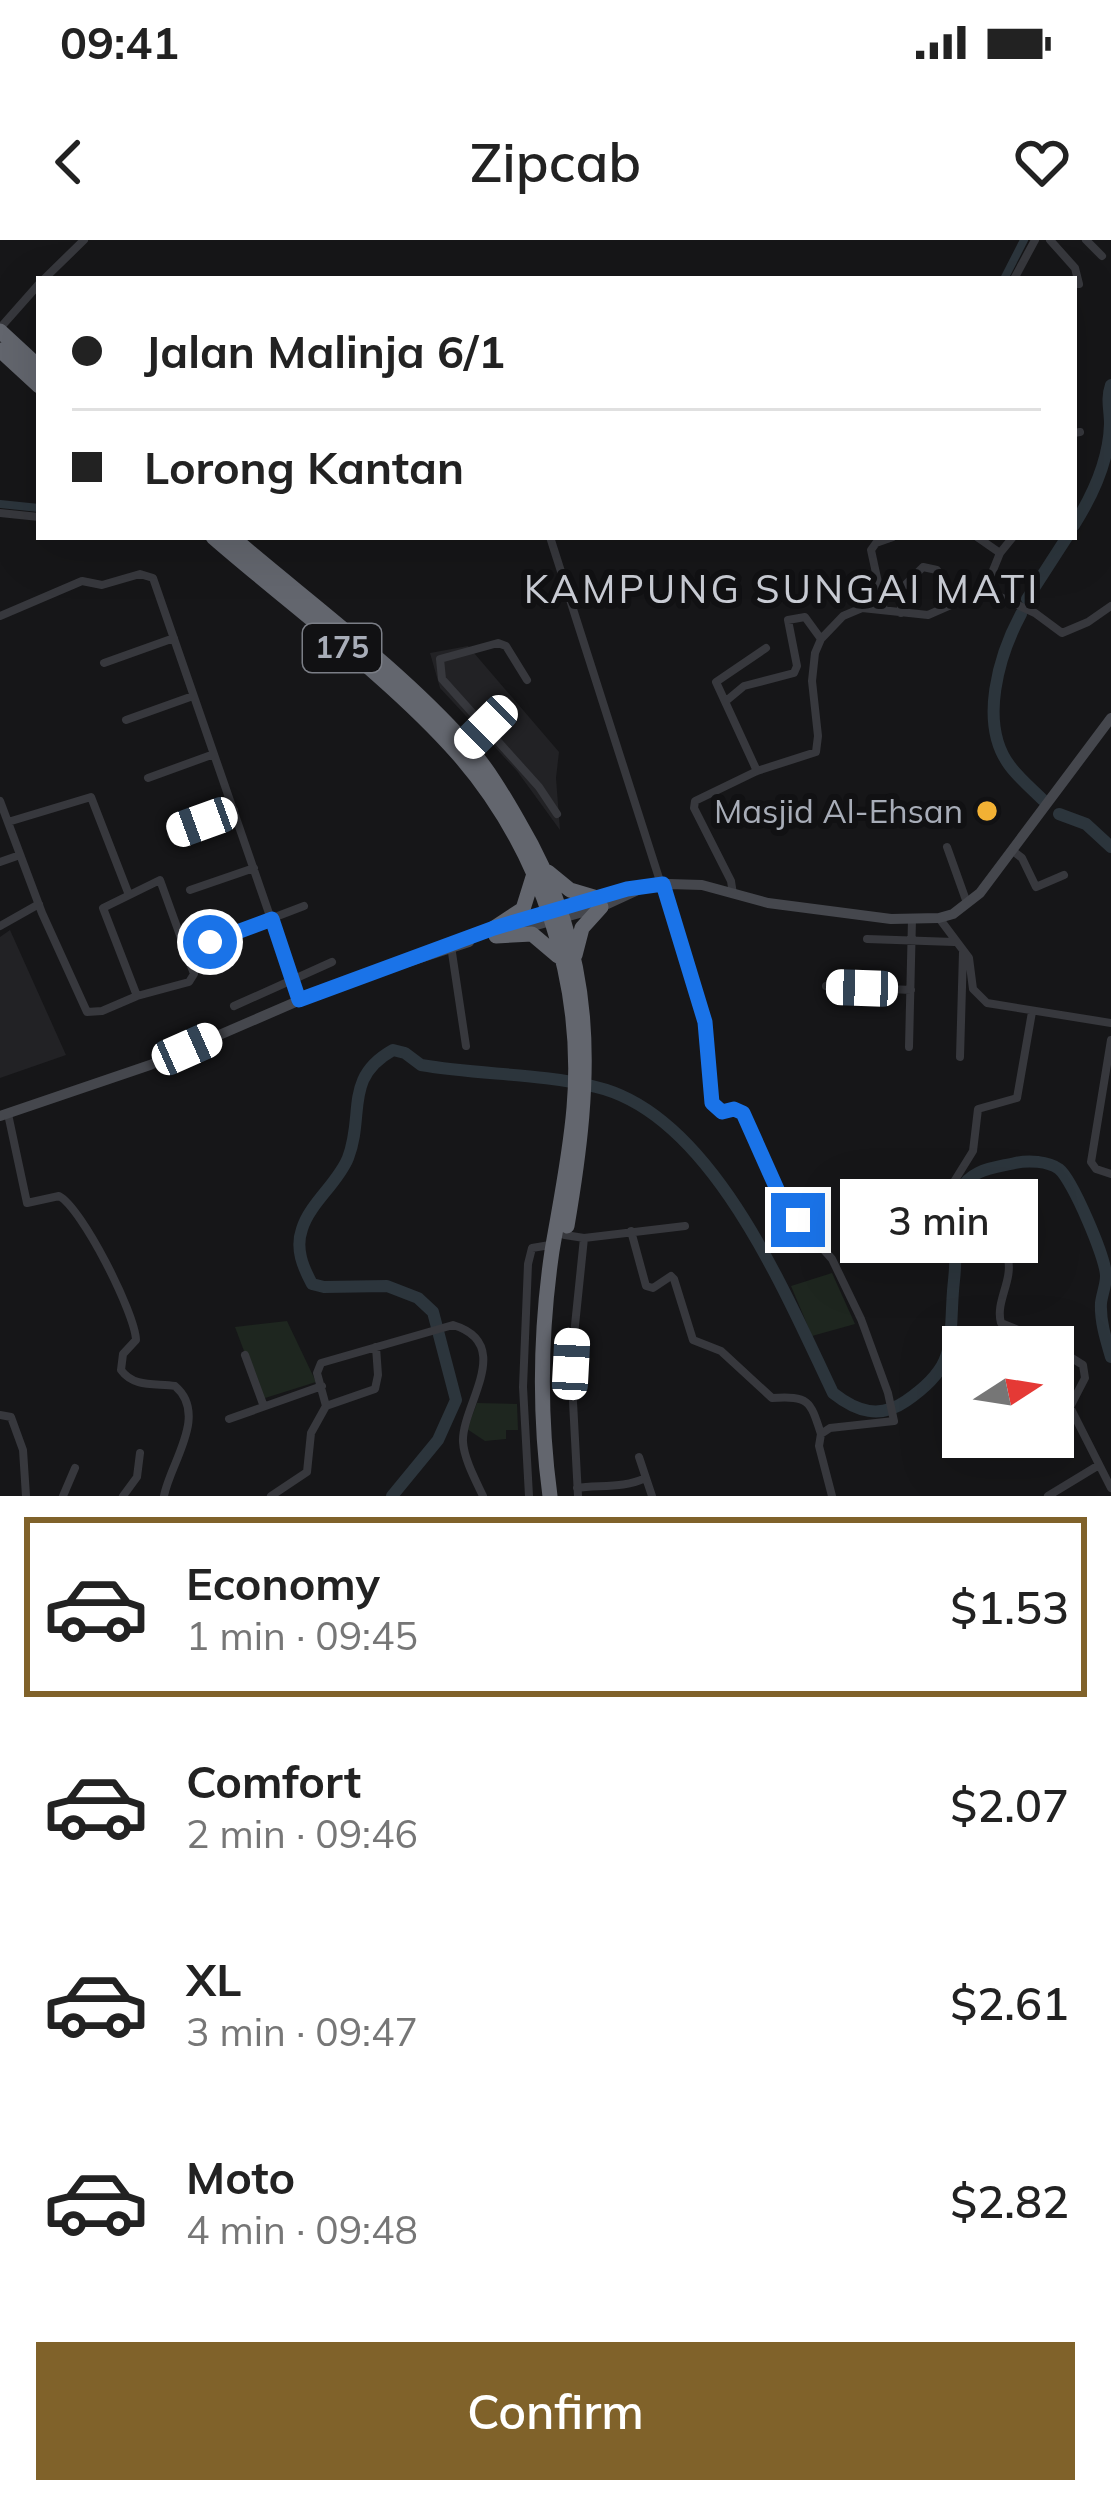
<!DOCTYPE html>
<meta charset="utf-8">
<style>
:root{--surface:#fff;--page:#f6f6f6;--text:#222;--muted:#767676;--line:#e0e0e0;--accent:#80622a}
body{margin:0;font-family:Mulish,sans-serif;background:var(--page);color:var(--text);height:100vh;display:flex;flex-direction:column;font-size:45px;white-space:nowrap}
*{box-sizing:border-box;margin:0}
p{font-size:39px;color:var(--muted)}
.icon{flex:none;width:66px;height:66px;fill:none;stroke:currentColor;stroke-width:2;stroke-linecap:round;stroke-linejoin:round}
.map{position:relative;height:1256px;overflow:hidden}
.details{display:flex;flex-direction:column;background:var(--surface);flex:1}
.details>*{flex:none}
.guide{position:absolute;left:36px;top:36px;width:1041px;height:264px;border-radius:0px;box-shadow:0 12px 48px #0002;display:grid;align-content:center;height:264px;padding:0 36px;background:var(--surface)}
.needle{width:78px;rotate:78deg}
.buttons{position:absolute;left:942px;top:1086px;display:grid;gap:24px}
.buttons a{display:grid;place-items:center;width:132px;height:132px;border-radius:0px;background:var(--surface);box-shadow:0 12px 48px #0002;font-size:60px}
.end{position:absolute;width:54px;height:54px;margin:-27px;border:15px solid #1a73e8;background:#fff;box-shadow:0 0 0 6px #fff}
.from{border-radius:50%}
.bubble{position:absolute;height:84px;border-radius:0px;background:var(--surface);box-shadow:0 12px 48px #0002;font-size:39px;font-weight:600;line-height:84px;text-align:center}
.car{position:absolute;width:36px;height:72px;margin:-36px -18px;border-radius:15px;box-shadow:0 0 9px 3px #0007;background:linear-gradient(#fff 24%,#345 0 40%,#fff 0 76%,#345 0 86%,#fff 0)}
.guide b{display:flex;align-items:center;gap:42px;height:114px;font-size:45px}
.guide b+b{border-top:3px solid var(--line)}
.guide i{width:30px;height:30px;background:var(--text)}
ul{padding:21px 0 0;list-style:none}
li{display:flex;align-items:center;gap:36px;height:180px;margin:0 24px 18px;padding:0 12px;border:6px solid transparent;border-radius:0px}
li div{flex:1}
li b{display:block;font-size:45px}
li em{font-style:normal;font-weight:600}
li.active{border-color:var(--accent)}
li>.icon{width:108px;height:108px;stroke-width:1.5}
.button{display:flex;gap:24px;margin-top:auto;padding:24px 36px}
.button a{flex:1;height:138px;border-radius:0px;background:var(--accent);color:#fff;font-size:48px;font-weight:600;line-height:138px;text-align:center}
.status{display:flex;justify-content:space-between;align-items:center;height:84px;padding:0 60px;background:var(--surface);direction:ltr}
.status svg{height:33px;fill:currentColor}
header{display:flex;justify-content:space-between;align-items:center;height:156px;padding:0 36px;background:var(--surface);font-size:54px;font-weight:600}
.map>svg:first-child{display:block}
.built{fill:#222225}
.green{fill:#1e261f}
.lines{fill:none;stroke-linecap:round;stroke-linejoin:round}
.canal{stroke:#2c353c;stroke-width:8}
.river{stroke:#2c353c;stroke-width:12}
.street{stroke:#37383d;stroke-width:8}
.secondary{stroke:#45474d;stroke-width:10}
.highway{stroke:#63666e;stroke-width:15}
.route{stroke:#1a73e8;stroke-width:15}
.poi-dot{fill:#f2b134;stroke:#111113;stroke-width:4.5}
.labels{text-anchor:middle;stroke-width:12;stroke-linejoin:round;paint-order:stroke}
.shield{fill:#111113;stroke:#7b7e86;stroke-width:3}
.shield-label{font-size:30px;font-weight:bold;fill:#a8adb8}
.poi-label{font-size:33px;fill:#a8adb8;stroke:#111113;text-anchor:end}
.quarter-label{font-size:39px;letter-spacing:3px;fill:#c9ccd4;stroke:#111113}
</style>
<div class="status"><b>09:41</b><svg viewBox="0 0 49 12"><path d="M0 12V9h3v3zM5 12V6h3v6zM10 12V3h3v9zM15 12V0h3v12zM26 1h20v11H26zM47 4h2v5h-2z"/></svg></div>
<header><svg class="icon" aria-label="back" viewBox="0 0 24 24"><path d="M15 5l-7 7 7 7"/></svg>Zipcab<svg class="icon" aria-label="heart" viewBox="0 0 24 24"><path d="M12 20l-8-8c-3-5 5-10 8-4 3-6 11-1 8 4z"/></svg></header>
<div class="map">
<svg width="1111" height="1256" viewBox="0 0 1111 1256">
<rect width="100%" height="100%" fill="#161618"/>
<!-- built -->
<path class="built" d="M468,406L559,512L556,538L560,590L517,531L440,448L430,413Z
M10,690L66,815L0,838V697Z"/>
<!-- green -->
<path class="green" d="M832,1033L855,1084L812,1096L791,1046Z
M287,1081L316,1142L262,1159L235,1087Z
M477,1163L517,1164L518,1190H506V1199L485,1201L467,1189Z"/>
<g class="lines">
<!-- canal -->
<path class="canal" d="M1004,39L1024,0
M0,264L39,268"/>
<!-- river -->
<path class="river" d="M1074,285C1093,255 1109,221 1110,184C1110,169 1106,160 1111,145
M1027,359L1067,297
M1021,374C999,415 978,484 1010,526C1019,538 1032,549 1043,560
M1059,574L1086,584L1111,607
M392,1256L438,1200L456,1160L433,1072L418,1058L387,1046L324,1047L312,1044C303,1027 295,1009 302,989C310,963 338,943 348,918C365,874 343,838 393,810L405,813L421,825C479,835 539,833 596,847C712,874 786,1055 833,1153C857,1172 880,1179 906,1161C957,1126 949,1106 953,1051C954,1038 956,1027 955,1014C954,994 952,969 960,951C970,929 994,928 1015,923C1028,920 1048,921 1059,929C1072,939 1106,1018 1106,1036C1106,1045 1102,1054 1101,1063C1100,1081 1106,1100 1111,1117"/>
<!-- street -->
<path class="street" d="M1050,0L1075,28L1079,44
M1086,0L1102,16
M44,39L84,0
M1014,39L1035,0
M0,88L39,44
M1074,193L1080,192
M0,273L39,277
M550,297L705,782L712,863L722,872L734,869L743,873L785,966L832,1019L861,1079L888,1153L894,1181L830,1188L821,1194L819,1206L832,1256
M977,297L1000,313
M985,350L1035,373L1062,393L1088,382L1111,366
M884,370L871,310L876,303L893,297
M901,373V349L923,327L937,330L957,363
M0,376L82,341L102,345L140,334L153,338L299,760
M104,423L174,398
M527,440L506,406L498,403L440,419L442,439L539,547L557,574
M726,461L744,446L794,433L797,426L788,380L805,377L821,399
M126,480L193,456
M468,506L486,487
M757,531L716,442L766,408
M148,538L214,514
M0,561L42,673L87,772L102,771L137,756L189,742L194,734L160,640L103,668L137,756
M8,582L91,557L129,655
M171,594L234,570
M947,607L967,663
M1013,611L1022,618L1036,647L1064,635
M0,622L20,615
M190,650L254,628
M733,654L731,641L694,568L695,561L757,531L816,512L818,496L812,441L815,413L821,399L843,376L862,368L928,375L985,350L1000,313L1013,297
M939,678L969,718L973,749L987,763L1111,783
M0,686L39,664
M867,699L954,702
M210,702L304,666
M451,706L466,806
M826,746L911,750
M234,766L332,722
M1032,772L1017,858L978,869L973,911L947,953L938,985L942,991L969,999L1008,1019C1013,1041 995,1062 1001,1083L1043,1100L1083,1125L1085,1138L1070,1167L1111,1248
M1111,800L1091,922L1096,929L1111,934
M909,807L912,679
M960,817L963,712
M8,874L27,963L59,956C82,968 135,1073 136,1100L123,1114L121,1130C134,1148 156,1143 175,1146C209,1175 170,1223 164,1256
M631,991L646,1046L653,1048L671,1036L674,1039L693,1100L721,1111L772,1158C809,1156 810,1160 821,1194
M565,995L584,998L685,986
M245,1115L263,1164
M326,1166L375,1149L378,1135L376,1107
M0,1175L11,1177L23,1210L26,1256
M229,1179L322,1146
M639,1217L652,1256
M577,1248C599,1245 626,1248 645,1238
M63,1256L75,1228
M123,1256L137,1237L140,1213
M271,1256L307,1232L311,1193L326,1166L317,1133L321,1123L453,1085C516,1104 461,1166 463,1202C464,1219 476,1241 483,1256
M529,1256L523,1147L528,1024L532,1008L550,1005
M578,1256L571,1124L584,998
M1048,1256L1099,1225"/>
<!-- secondary -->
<path class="secondary" d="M522,689L601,667L640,649
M463,702L494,688L627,648L669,644L702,645L768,663L891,679L939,678L953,674L980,653L1111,478
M0,876L150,825L328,748L469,702"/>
<!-- highway -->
<path class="highway" d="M0,91L39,127
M0,110L39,146
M213,297C291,365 390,437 458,514C541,609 585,742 574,868C570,916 560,964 552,1011C540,1093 539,1174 550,1256
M232,297C309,363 398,428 466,504C486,526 502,553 517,579C599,717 593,834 567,986
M548,632L570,650L597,658
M494,688L523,669L533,637
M496,696L532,694L558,716
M575,715L582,688L601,667"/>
</g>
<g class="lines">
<!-- route -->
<path class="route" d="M210,702L272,679L299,760L494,688L627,649L663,644L705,782L712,863L722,872L734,869L743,873L785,967L798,980"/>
</g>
<!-- markers -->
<circle class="poi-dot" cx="987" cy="571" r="12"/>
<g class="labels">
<!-- shield labels -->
<rect class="shield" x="303" y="384" width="78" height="48" rx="9"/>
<g class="shield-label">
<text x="342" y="418">175</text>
</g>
<!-- poi labels -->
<g class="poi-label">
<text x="963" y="583">Masjid Al-Ehsan</text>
</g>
<!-- quarter labels -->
<g class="quarter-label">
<text x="782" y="363">KAMPUNG SUNGAI MATI</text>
</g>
</g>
</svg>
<div class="buttons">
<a><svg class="needle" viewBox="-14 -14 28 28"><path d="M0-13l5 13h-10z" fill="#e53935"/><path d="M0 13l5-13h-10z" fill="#767676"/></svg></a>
</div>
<i class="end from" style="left:210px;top:702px"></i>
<i class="end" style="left:798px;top:980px"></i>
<div class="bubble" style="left:840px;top:939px;width:198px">3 min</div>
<i class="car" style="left:486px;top:487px;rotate:225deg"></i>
<i class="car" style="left:202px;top:582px;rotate:250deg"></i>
<i class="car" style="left:862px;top:748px;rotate:272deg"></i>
<i class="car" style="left:187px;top:809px;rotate:66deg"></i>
<i class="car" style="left:571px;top:1124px;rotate:3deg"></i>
<div class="guide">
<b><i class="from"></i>Jalan Malinja 6/1</b>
<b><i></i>Lorong Kantan</b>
</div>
</div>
<section class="details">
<ul>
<li class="active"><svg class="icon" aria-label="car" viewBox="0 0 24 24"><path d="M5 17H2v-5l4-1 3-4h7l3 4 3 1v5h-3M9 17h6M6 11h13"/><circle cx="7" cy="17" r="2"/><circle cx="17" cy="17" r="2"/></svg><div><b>Economy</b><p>1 min · 09:45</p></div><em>$1.53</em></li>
<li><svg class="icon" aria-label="car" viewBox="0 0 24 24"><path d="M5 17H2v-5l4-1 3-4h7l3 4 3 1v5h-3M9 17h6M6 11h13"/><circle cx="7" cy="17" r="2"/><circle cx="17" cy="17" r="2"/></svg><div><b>Comfort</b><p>2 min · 09:46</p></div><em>$2.07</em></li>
<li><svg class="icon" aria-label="car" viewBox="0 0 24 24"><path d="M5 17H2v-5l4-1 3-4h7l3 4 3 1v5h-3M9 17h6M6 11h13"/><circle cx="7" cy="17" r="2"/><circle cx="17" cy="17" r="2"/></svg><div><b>XL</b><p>3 min · 09:47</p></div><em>$2.61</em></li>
<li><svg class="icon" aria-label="car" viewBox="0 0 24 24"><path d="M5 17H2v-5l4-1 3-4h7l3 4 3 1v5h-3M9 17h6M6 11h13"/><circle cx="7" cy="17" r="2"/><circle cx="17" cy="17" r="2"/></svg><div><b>Moto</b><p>4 min · 09:48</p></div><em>$2.82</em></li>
</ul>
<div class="button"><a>Confirm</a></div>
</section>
